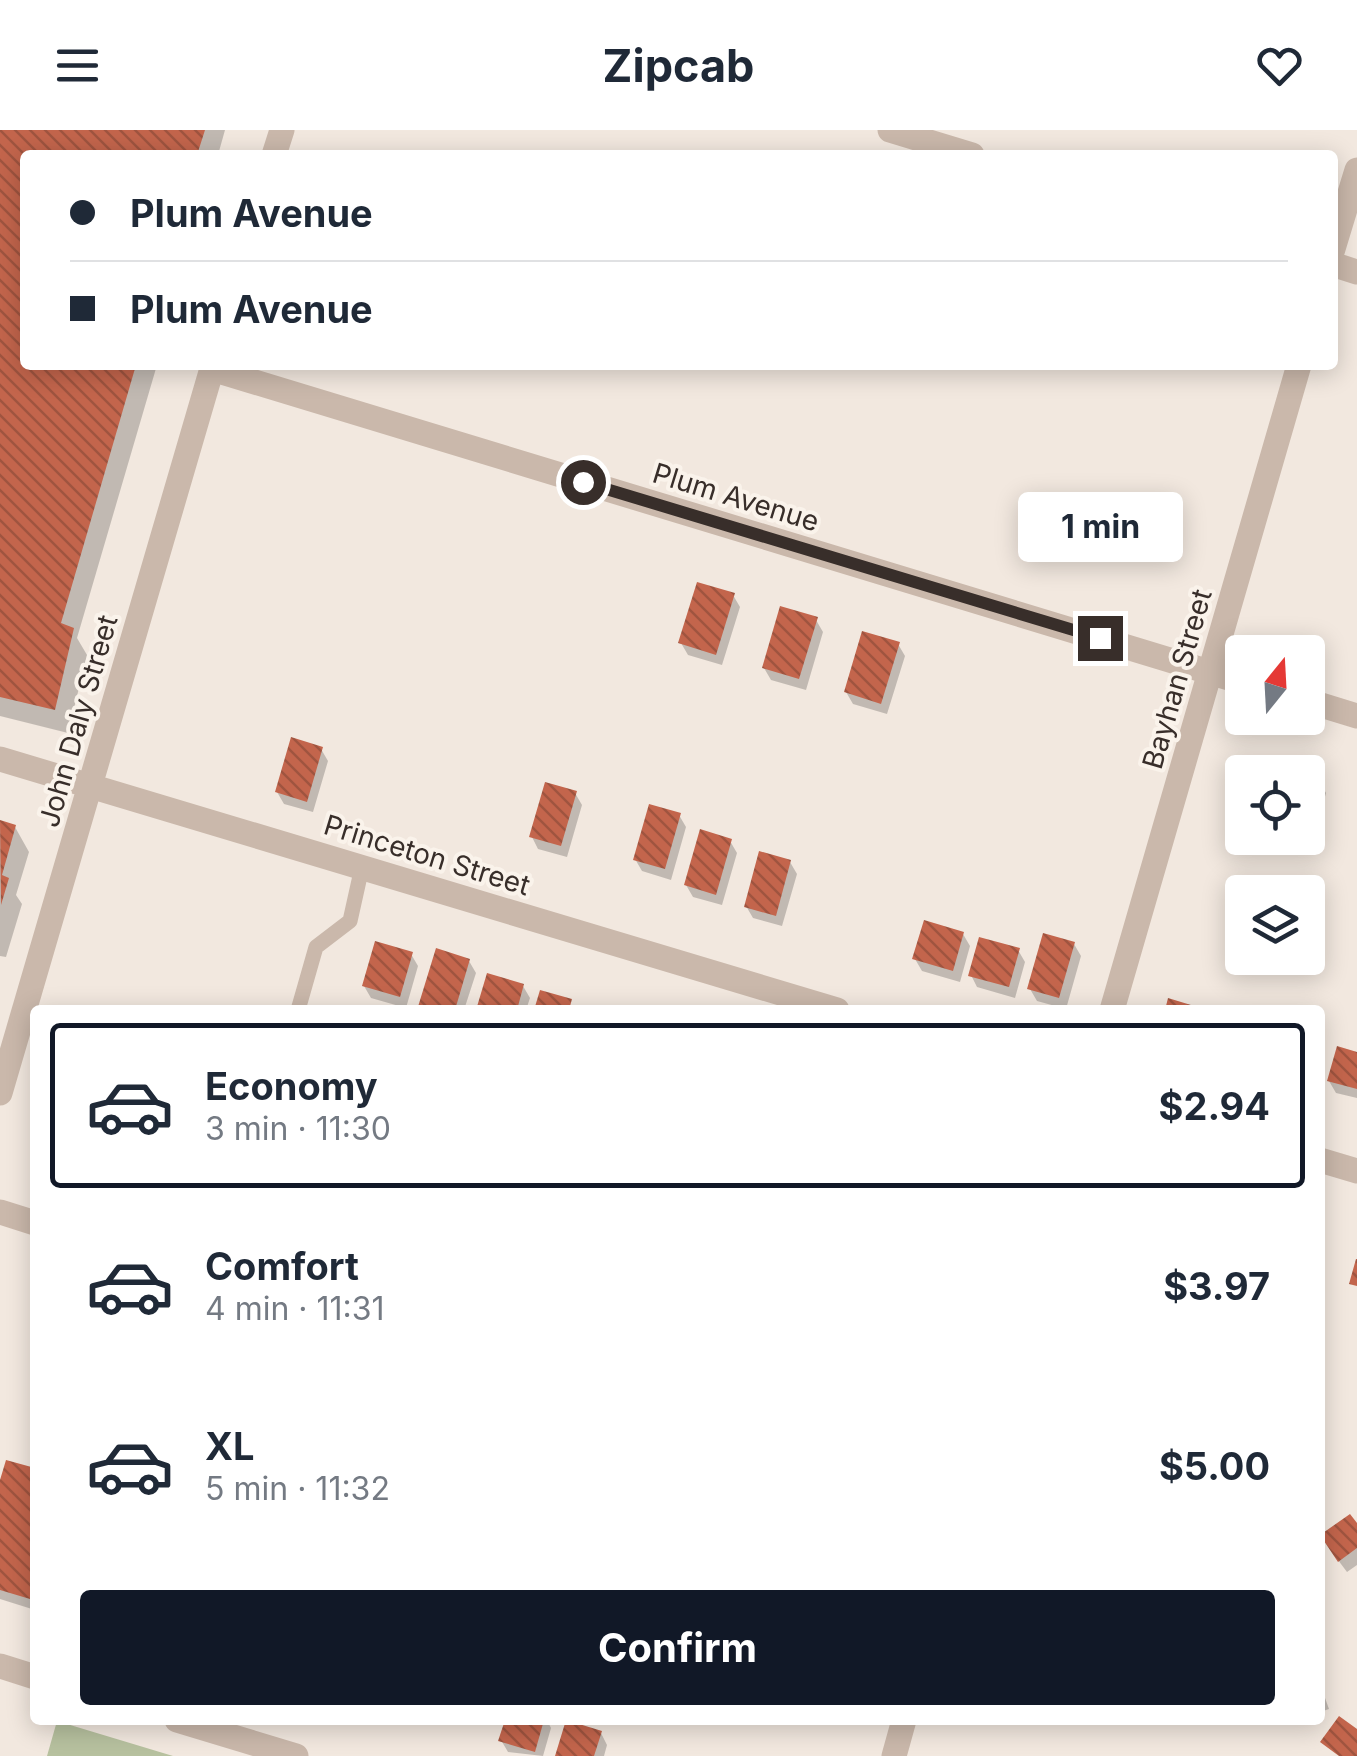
<!DOCTYPE html>
<meta charset="utf-8">
<style>
:root{--surface:#fff;--page:#f6f6f7;--text:#1f2937;--muted:#747a83;--line:#e0e1e3;--accent:#111827}
body{margin:0;font-family:Inter,sans-serif;background:var(--page);color:var(--text);height:100vh;display:flex;flex-direction:column;font-size:38px;white-space:nowrap}
*{box-sizing:border-box;margin:0}
p{font-size:32px;color:var(--muted)}
.icon{flex:none;width:55px;height:55px;fill:none;stroke:currentColor;stroke-width:2;stroke-linecap:round;stroke-linejoin:round}
.map{position:relative;flex:1;overflow:hidden}
.sheet{position:absolute;left:30px;top:875px;width:1295px;height:720px;display:flex;flex-direction:column;background:var(--surface);border-radius:10px;box-shadow:0 5px 25px #0003}
.sheet>*{flex:none}
.banner{position:absolute;left:20px;top:20px;width:1318px;height:220px;border-radius:10px;box-shadow:0 5px 25px #0003;display:grid;align-content:center;height:220px;padding:0 50px;background:var(--surface)}
.needle{width:65px;rotate:18deg}
.buttons{position:absolute;left:1225px;top:505px;display:grid;gap:20px}
.buttons a{display:grid;place-items:center;width:100px;height:100px;border-radius:10px;background:var(--surface);box-shadow:0 5px 25px #0003;font-size:50px}
.end{position:absolute;width:45px;height:45px;margin:-22px;border:12px solid #382e2a;background:#fff;box-shadow:0 0 0 5px #fff}
.from{border-radius:50%}
.bubble{position:absolute;height:70px;border-radius:10px;background:var(--surface);box-shadow:0 5px 25px #0003;font-size:32px;font-weight:700;line-height:70px;text-align:center}
.banner b{display:flex;align-items:center;gap:35px;height:95px;font-size:38px}
.banner b+b{border-top:2px solid var(--line)}
.banner i{width:25px;height:25px;background:var(--text)}
ul{padding:18px 0 0;list-style:none}
li{display:flex;align-items:center;gap:30px;height:165px;margin:0 20px 15px;padding:0 30px;border:5px solid transparent;border-radius:10px}
li div{flex:1}
li b{display:block;font-size:38px}
li em{font-style:normal;font-weight:700}
li.active{border-color:var(--accent)}
li>.icon{width:90px;height:90px;stroke-width:1.5}
.button{display:flex;gap:20px;margin-top:auto;padding:20px 50px}
.button a{flex:1;height:115px;border-radius:10px;background:var(--accent);color:#fff;font-size:40px;font-weight:700;line-height:115px;text-align:center}
header{display:flex;justify-content:space-between;align-items:center;height:130px;padding:0 50px;background:var(--surface);font-size:45px;font-weight:700}
.map>svg:first-child{display:block}
.grass{fill:#b7c19f}
.shadow{fill:#0003}
.building{fill:url(#building-back-hatch)}
.lines{fill:none;stroke-linecap:round;stroke-linejoin:round}
.service{stroke:#cab8ab;stroke-width:15}
.minor{stroke:#cab8ab;stroke-width:25}
.route{stroke:#382e2a;stroke-width:12}
.labels{text-anchor:middle;stroke-width:8;stroke-linejoin:round;paint-order:stroke}
.street-label{font-size:28px;fill:#382e2a;stroke:#faf3eb}
</style>
<header><svg class="icon" aria-label="menu" viewBox="0 0 24 24"><path d="M4 6h16M4 12h16M4 18h16"/></svg>Zipcab<svg class="icon" aria-label="heart" viewBox="0 0 24 24"><path d="M12 20l-8-8c-3-5 5-10 8-4 3-6 11-1 8 4z"/></svg></header>
<div class="map">
<svg width="1357" height="1626" viewBox="0 0 1357 1626">
<defs>
<pattern id="building-back-hatch" width="6" height="6" patternUnits="userSpaceOnUse" patternTransform="scale(2.5)"><rect width="6" height="6" fill="#c3654c"/><path d="M-1 5l2 2M0 0l6 6M5-1l2 2" fill="none" stroke="#9f543f"/></pattern>
</defs>
<rect width="100%" height="100%" fill="#f2e8df"/>
<!-- grass -->
<path class="grass" d="M57,1591L173,1626H47Z"/>
<!-- shadow -->
<path class="shadow" d="M0,0H225L218,25H25V235H157L77,508L87,525L68,603L0,586Z
M733,465L740,477L722,535L688,525L681,513Z
M816,490L823,502L806,560L771,550L764,538Z
M898,514L905,526L887,584L853,574L846,562Z
M321,619L328,631L313,682L284,674L277,662Z
M1308,648L1319,651L1326,663L1316,699L1308,696Z
M575,663L582,675L567,727L538,719L532,707Z
M679,685L686,697L671,750L642,741L635,729Z
M0,693L15,697L29,722L16,765L22,774L6,827L0,826Z
M730,711L737,723L722,775L693,767L686,755Z
M790,732L797,744L782,796L753,788L746,776Z
M963,804L970,816L960,852L922,841L915,829Z
M1074,814L1081,826L1066,879L1037,871L1030,859Z
M1018,820L1025,832L1015,868L977,857L971,845Z
M411,824L418,836L406,878L371,868L364,856Z
M469,831L476,843L464,880H420Z
M523,856L530,868L526,880H479Z
M1320,919L1325,928L1320,945Z
M1357,924V968L1336,963L1329,951Z
M8,1333L35,1341V1480L0,1469V1359Z
M1357,1398V1435L1347,1442L1329,1418Z
M1320,1554L1329,1579L1320,1582Z
M507,1590H547L551,1598L543,1626L508,1622L501,1610Z
M601,1603L607,1615L604,1626H557Z"/>
<!-- building -->
<path class="building" d="M0,0H205L197,25H25V235H136L61,493L74,498L55,580L0,567Z
M697,452L735,463L716,525L678,513Z
M780,476L818,487L799,549L762,538Z
M862,501L900,512L881,574L844,562Z
M291,607L323,617L307,672L275,662Z
M1263,632L1294,641V642H1260Z
M1308,645L1321,649L1309,693L1308,692Z
M545,652L577,661L561,716L529,707Z
M649,674L681,683L665,739L633,730Z
M0,690L16,695L2,745L9,748L1,775Z
M700,699L732,709L716,765L684,755Z
M759,721L791,730L776,786L744,777Z
M924,790L964,802L953,841L912,829Z
M1043,803L1075,812L1059,868L1027,859Z
M979,807L1020,818L1009,857L968,846Z
M375,811L413,822L400,867L362,856Z
M436,818L470,829L455,880H417Z
M487,843L524,854L517,880H476Z
M540,860L572,869L569,880H534Z
M1168,868L1204,879V880H1165Z
M1337,916L1357,922V959L1327,951Z
M1356,1129H1357V1156L1349,1154Z
M6,1330L35,1338L31,1367L35,1368V1450L30,1469L0,1460V1350Z
M1350,1384L1357,1393V1418L1338,1432L1320,1405Z
M1339,1586L1357,1599V1626H1339L1320,1612Z
M505,1590H544L535,1622L498,1611Z
M566,1590L602,1601L594,1626H555Z"/>
<g class="lines">
<!-- service -->
<path class="service" d="M298,880L316,817L350,791L362,737"/>
<!-- minor -->
<path class="minor" d="M890,0L972,25
M274,25L282,0
M1332,122L1357,40
M1332,134L1357,142
M212,239L1242,552
M1308,571L1357,586
M0,629L837,880
M1112,880L1299,235
M0,963L213,235
M1320,1030L1357,1041
M0,1082L35,1093
M0,1536L35,1547
M177,1590L296,1626
M894,1626L904,1590"/>
</g>
<g class="lines">
<!-- route -->
<path class="route" d="M583,352L1100,508"/>
</g>
<g class="labels">
<!-- street labels -->
<g class="street-label">
<text transform="translate(736 367) rotate(17)" y="10">Plum Avenue</text>
<text transform="translate(1177 549) rotate(-74)" y="10">Bayhan Street</text>
<text transform="translate(78 591) rotate(-74)" y="10">John Daly Street</text>
<text transform="translate(427 725) rotate(17)" y="10">Princeton Street</text>
</g>
</g>
</svg>
<div class="buttons">
<a><svg class="needle" viewBox="-14 -14 28 28"><path d="M0-13l5 13h-10z" fill="#e53935"/><path d="M0 13l5-13h-10z" fill="#747a83"/></svg></a>
<a><svg class="icon" aria-label="locate" viewBox="0 0 24 24"><circle cx="12" cy="12" r="6"/><path d="M12 2v4M12 18v4M2 12h4M18 12h4"/></svg></a>
<a><svg class="icon" aria-label="layers" viewBox="0 0 24 24"><path d="M12 4l9 5-9 5-9-5zM3 14l9 5 9-5"/></svg></a>
</div>
<i class="end from" style="left:583px;top:352px"></i>
<i class="end" style="left:1100px;top:508px"></i>
<div class="bubble" style="left:1018px;top:362px;width:165px">1 min</div>
<div class="banner">
<b><i class="from"></i>Plum Avenue</b>
<b><i></i>Plum Avenue</b>
</div>
<section class="sheet">
<ul>
<li class="active"><svg class="icon" aria-label="car" viewBox="0 0 24 24"><path d="M5 17H2v-5l4-1 3-4h7l3 4 3 1v5h-3M9 17h6M6 11h13"/><circle cx="7" cy="17" r="2"/><circle cx="17" cy="17" r="2"/></svg><div><b>Economy</b><p>3 min · 11:30</p></div><em>$2.94</em></li>
<li><svg class="icon" aria-label="car" viewBox="0 0 24 24"><path d="M5 17H2v-5l4-1 3-4h7l3 4 3 1v5h-3M9 17h6M6 11h13"/><circle cx="7" cy="17" r="2"/><circle cx="17" cy="17" r="2"/></svg><div><b>Comfort</b><p>4 min · 11:31</p></div><em>$3.97</em></li>
<li><svg class="icon" aria-label="car" viewBox="0 0 24 24"><path d="M5 17H2v-5l4-1 3-4h7l3 4 3 1v5h-3M9 17h6M6 11h13"/><circle cx="7" cy="17" r="2"/><circle cx="17" cy="17" r="2"/></svg><div><b>XL</b><p>5 min · 11:32</p></div><em>$5.00</em></li>
</ul>
<div class="button"><a>Confirm</a></div>
</section>
</div>
